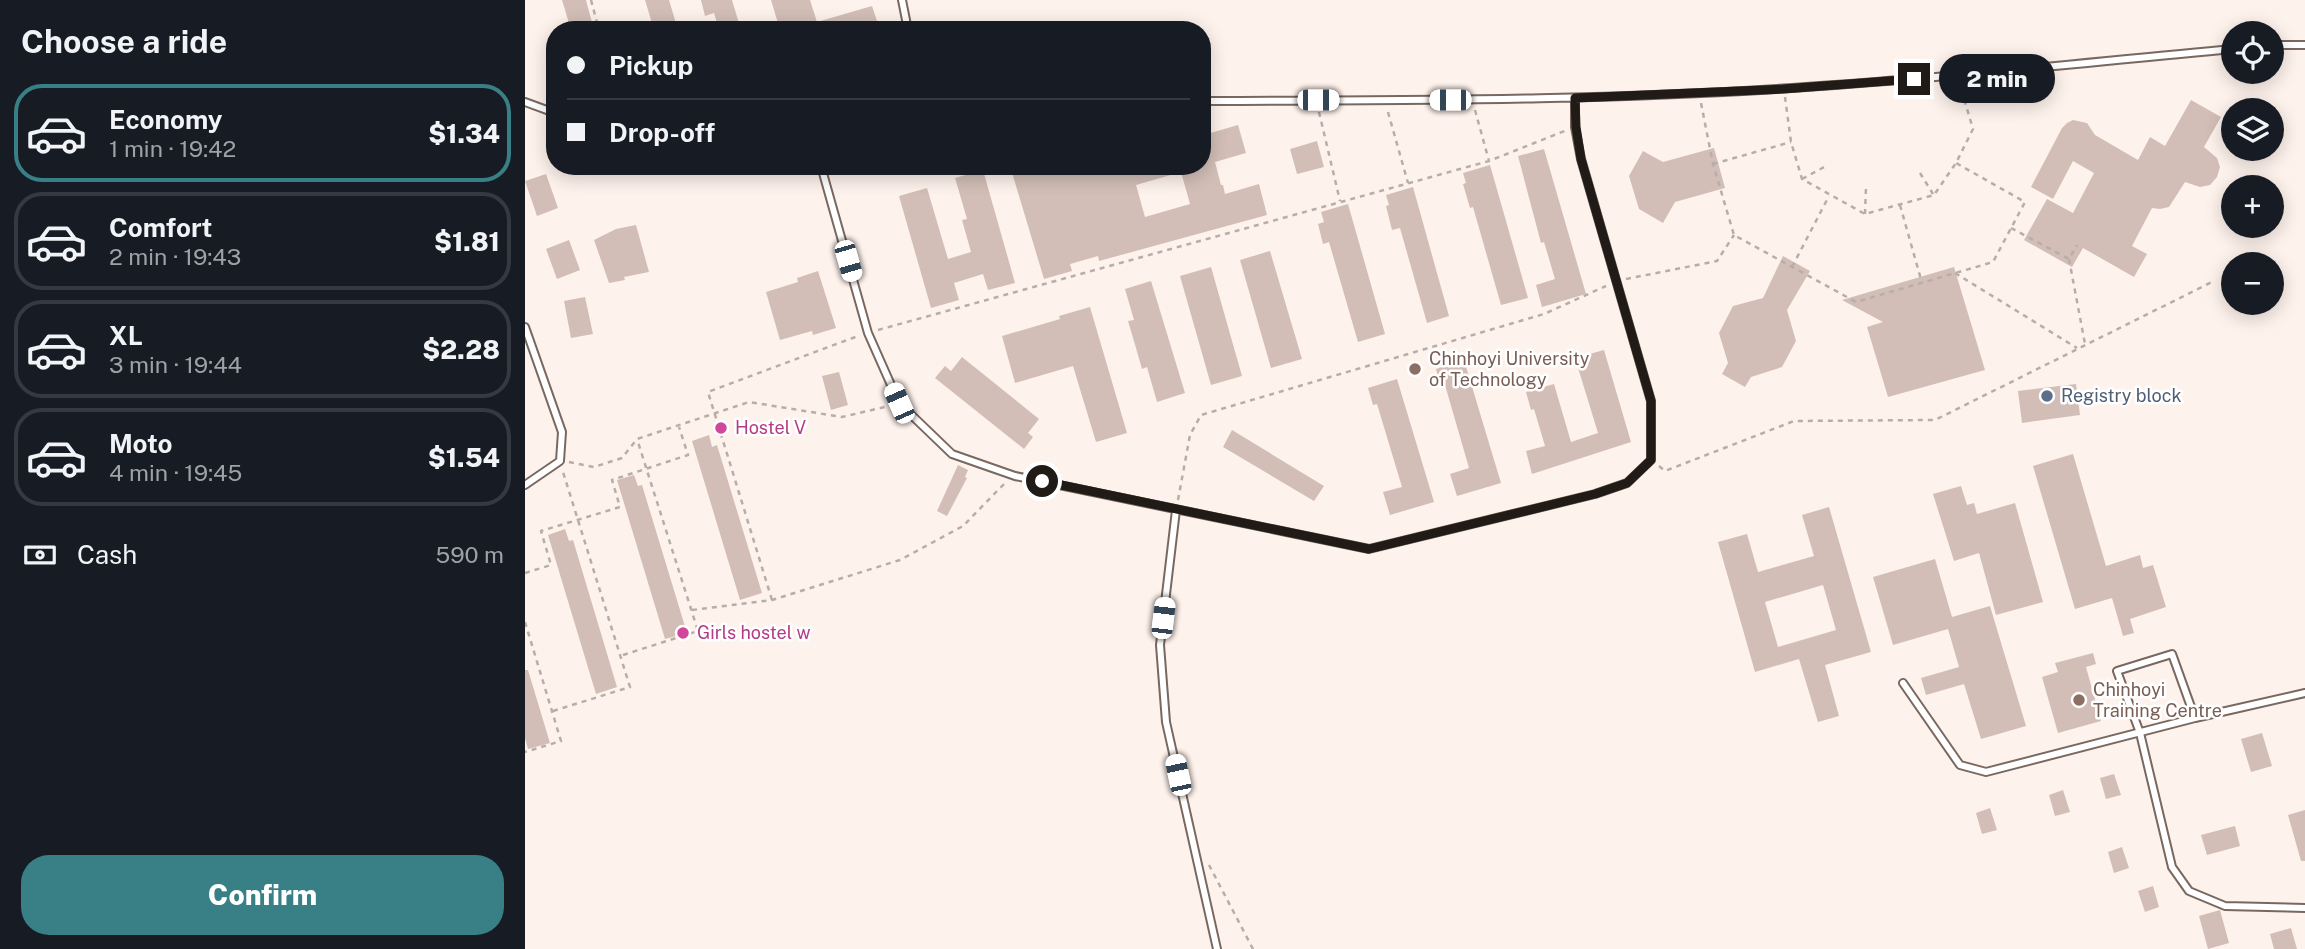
<!DOCTYPE html>
<meta charset="utf-8">
<style>
:root{--surface:#171b24;--page:#20242c;--text:#f1f3f6;--muted:#9ea1a6;--line:#363941;--accent:#388085}
body{margin:0;font-family:"Public Sans",sans-serif;background:var(--page);color:var(--text);height:100vh;display:flex;flex-direction:column;font-size:26px;white-space:nowrap}
*{box-sizing:border-box;margin:0}
p{font-size:23px;color:var(--muted)}
.icon{flex:none;width:38px;height:38px;fill:none;stroke:currentColor;stroke-width:2;stroke-linecap:round;stroke-linejoin:round}
.map{position:relative;flex:1;overflow:hidden}
.side{display:flex;flex-direction:column;background:var(--surface);width:525px}
.side>*{flex:none}
.top-card{position:absolute;left:21px;top:21px;width:665px;height:154px;border-radius:28px;box-shadow:0 4px 18px #0003;display:grid;align-content:center;height:154px;padding:0 21px;background:var(--surface)}
.fabs{position:absolute;left:1696px;top:21px;display:grid;gap:14px}
.fabs a{display:grid;place-items:center;width:63px;height:63px;border-radius:50%;background:var(--surface);box-shadow:0 4px 18px #0003;font-size:35px}
.end{position:absolute;width:32px;height:32px;margin:-16px;border:9px solid #211b18;background:#fff;box-shadow:0 0 0 4px #fff}
.from{border-radius:50%}
.bubble{position:absolute;height:49px;border-radius:24px;background:var(--surface);box-shadow:0 4px 18px #0003;font-size:23px;font-weight:800;line-height:49px;text-align:center}
.car{position:absolute;width:21px;height:42px;margin:-21px -10px;border-radius:9px;box-shadow:0 0 5px 2px #0007;background:linear-gradient(#fff 24%,#345 0 40%,#fff 0 76%,#345 0 86%,#fff 0)}
.top-card b{display:flex;align-items:center;gap:24px;height:66px;font-size:26px}
.top-card b+b{border-top:2px solid var(--line)}
.top-card i{width:18px;height:18px;background:var(--text)}
ul{padding:0;list-style:none}
li{display:flex;align-items:center;gap:21px;height:98px;margin:0 14px 10px;padding:0 7px;border:4px solid var(--line);border-radius:28px}
li div{flex:1}
li b{display:block;font-size:26px}
li em{font-style:normal;font-weight:800}
li.active{border-color:var(--accent)}
li>.icon{width:63px;height:63px;stroke-width:1.5}
h2{padding:0 21px;font-size:32px;line-height:84px}
.pay{display:flex;align-items:center;gap:18px;height:77px;padding:0 21px;font-size:26px}
.pay p{margin-inline-start:auto}
.primary-button{display:flex;gap:14px;margin-top:auto;padding:14px 21px}
.primary-button a{flex:1;height:80px;border-radius:28px;background:var(--accent);color:#fff;font-size:28px;font-weight:800;line-height:80px;text-align:center}
main{display:flex;flex:1;min-height:0}
.map>svg:first-child{display:block}
.building{fill:#d2beb7;fill-rule:evenodd}
.lines{fill:none;stroke-linecap:round;stroke-linejoin:round}
.lane-casing{stroke:#796860;stroke-width:10}
.path{stroke:#b8aea9;stroke-width:2.5;stroke-dasharray:5 5;stroke-linecap:butt}
.lane{stroke:#fff;stroke-width:6}
.route{stroke:#211b18;stroke-width:9}
.education-dot{fill:#8d6e63;stroke:#fff;stroke-width:2.5}
.service-dot{fill:#5c6f8a;stroke:#fff;stroke-width:2.5}
.hotel-dot{fill:#d1479c;stroke:#fff;stroke-width:2.5}
.labels{text-anchor:middle;stroke-width:5;stroke-linejoin:round;paint-order:stroke}
.education-label{font-size:18px;fill:#785e54;stroke:#fff;text-anchor:start}
.service-label{font-size:18px;fill:#4e5e75;stroke:#fff;text-anchor:start}
.hotel-label{font-size:18px;fill:#b23c85;stroke:#fff;text-anchor:start}
</style>
<main>
<section class="side">
<h2>Choose a ride</h2>
<ul>
<li class="active"><svg class="icon" aria-label="car" viewBox="0 0 24 24"><path d="M5 17H2v-5l4-1 3-4h7l3 4 3 1v5h-3M9 17h6M6 11h13"/><circle cx="7" cy="17" r="2"/><circle cx="17" cy="17" r="2"/></svg><div><b>Economy</b><p>1 min · 19:42</p></div><em>$1.34</em></li>
<li><svg class="icon" aria-label="car" viewBox="0 0 24 24"><path d="M5 17H2v-5l4-1 3-4h7l3 4 3 1v5h-3M9 17h6M6 11h13"/><circle cx="7" cy="17" r="2"/><circle cx="17" cy="17" r="2"/></svg><div><b>Comfort</b><p>2 min · 19:43</p></div><em>$1.81</em></li>
<li><svg class="icon" aria-label="car" viewBox="0 0 24 24"><path d="M5 17H2v-5l4-1 3-4h7l3 4 3 1v5h-3M9 17h6M6 11h13"/><circle cx="7" cy="17" r="2"/><circle cx="17" cy="17" r="2"/></svg><div><b>XL</b><p>3 min · 19:44</p></div><em>$2.28</em></li>
<li><svg class="icon" aria-label="car" viewBox="0 0 24 24"><path d="M5 17H2v-5l4-1 3-4h7l3 4 3 1v5h-3M9 17h6M6 11h13"/><circle cx="7" cy="17" r="2"/><circle cx="17" cy="17" r="2"/></svg><div><b>Moto</b><p>4 min · 19:45</p></div><em>$1.54</em></li>
</ul>
<div class="pay"><svg class="icon" aria-label="cash" viewBox="0 0 24 24"><path d="M3 7h18v10H3z"/><circle cx="12" cy="12" r="2"/></svg>Cash<p>590 m</p></div>
<div class="primary-button"><a>Confirm</a></div>
</section>
<div class="map">
<svg width="1780" height="949" viewBox="0 0 1780 949">
<rect width="100%" height="100%" fill="#fef2ec"/>
<!-- building -->
<path class="building" d="M37,0H61L69,30H46Z
M120,0H144L153,30H129Z
M176,0H207L216,30H194L189,13L180,16Z
M246,0H285L292,22L347,6L352,21L336,25L338,30H255Z
M1666,100L1696,117L1679,147L1692,158L1695,167L1692,177L1685,185L1675,187L1660,182L1644,207L1635,209L1627,208L1607,246L1622,254L1609,277L1558,248L1547,267L1499,240L1522,199L1548,213L1569,173L1548,161L1528,199L1506,187L1537,128L1542,123L1548,120L1562,123L1570,135L1613,160L1625,137L1640,146Z
M713,125L721,153L690,162L696,185H698L700,194L734,184L742,215L574,261L573,256L545,264L547,271L519,279L485,166H677V131H681L682,134ZM656,172L665,204L620,217L611,185Z
M792,141L799,167L772,174L765,149Z
M1189,148L1200,188L1150,202L1138,223L1114,209L1104,176L1118,151L1138,162Z
M1019,149L1061,294L1017,307L1011,285L1030,279L1019,242L1016,243L993,156Z
M965,165L1003,298L976,305L948,207L945,208L938,184L941,183L938,173Z
M458,170L490,283L463,290L458,274L429,283L434,300L406,308L374,196L402,188L423,259L446,252L437,220L442,219L430,178Z
M21,174L33,208L12,216L0,181Z
M888,187L924,316L902,323L875,228L867,230L861,206L864,205L861,195Z
M823,204L860,334L833,342L804,242L798,244L793,224L799,222L796,212Z
M111,225L124,272L99,277L100,280L84,283L69,240L91,229Z
M44,240L55,270L32,279L21,249Z
M745,251L777,359L746,368L715,260Z
M1258,256L1285,271L1262,310L1271,341L1257,367L1226,377L1220,387L1197,374L1203,363L1194,333L1208,306L1238,298Z
M686,267L717,376L686,385L655,276Z
M1429,267L1460,370L1363,397L1342,327L1358,322L1317,300Z
M293,271L311,328L288,335L287,331L255,340L241,292L273,282L272,278Z
M626,281L660,393L632,402L622,367L617,369L611,348L603,321L609,320L600,289Z
M60,297L68,334L46,338L39,301Z
M565,307L602,433L571,442L548,366L490,383L477,336L535,319L534,316Z
M1079,350L1106,442L1007,474L1001,451L1020,446L1009,409L1006,410L1001,392L1029,384L1046,442L1073,433L1050,358Z
M437,357L514,419L503,433L508,437L499,449L410,378L420,366L426,371Z
M939,360L976,483L932,496L925,474L944,468L920,385L916,387L911,369Z
M314,372L323,405L306,410L297,376Z
M872,379L909,502L865,515L858,492L877,487L852,404L848,405L843,388Z
M1551,384L1555,415L1497,423L1493,391Z
M707,430L799,486L789,501L698,447Z
M184,435L187,447L192,445L237,593L215,600L167,441Z
M1548,454L1581,566L1615,555L1618,568L1628,565L1641,607L1605,619L1609,633L1598,636L1587,598L1550,609L1508,466Z
M433,465L443,470L440,477L442,478L422,516L412,511Z
M109,475L113,486L117,485L162,633L140,639L92,480Z
M1436,486L1442,505L1449,503L1452,514L1490,503L1518,602L1471,615L1454,553L1429,561L1408,494Z
M1304,507L1346,652L1300,665L1314,716L1293,722L1274,659L1230,672L1193,542L1222,534L1233,572L1289,556L1277,515ZM1298,585L1311,630L1253,647L1240,602Z
M40,529L44,541L48,540L92,687L71,694L23,535Z
M1410,559L1427,617L1465,606L1501,726L1456,739L1439,684L1401,695L1396,678L1434,667L1423,629L1368,645L1348,577Z
M1568,653L1571,664L1561,667L1576,721L1533,733L1517,677L1533,672L1530,663Z
M0,670H3L25,743L3,749L0,738Z
M1737,733L1747,766L1726,772L1716,739Z
M1589,774L1596,795L1581,799L1575,778Z
M1538,790L1545,812L1530,816L1524,795Z
M1465,808L1472,830L1457,834L1451,813Z
M1780,810V861H1776L1763,815Z
M1710,826L1715,846L1682,855L1676,835Z
M1597,847L1604,868L1589,873L1583,852Z
M1628,886L1634,907L1620,912L1613,891Z
M1695,910L1704,943L1683,949L1674,916Z
M1766,928L1772,949H1749L1745,934Z"/>
<g class="lines">
<!-- lane casing -->
<g class="lane-casing">
<path id="lane" d="M377,0L383,30
M1746,45H1780
M677,101C878,100 1080,101 1281,87C1423,78 1566,62 1708,49
M0,102L30,113
M296,166L343,333L374,403L427,454L490,476L844,549L1070,494L1102,483L1126,460V401L1056,159L1050,127V98
M0,327L37,432L35,461L0,485
M651,510L635,645L641,722L692,949
M1378,683L1435,765L1461,772L1670,718L1780,693
M1670,718L1647,654L1592,671L1615,733L1647,867L1664,891L1700,906L1780,908"/>
</g>
<!-- path -->
<path class="path" d="M66,0L74,30
M1260,97L1266,142L1277,179L1340,214L1409,195L1431,163L1448,129L1435,85
M1176,103L1188,164L1209,235L1331,302L1468,262L1500,202L1431,163
M950,110L964,161
M794,112L815,201
M863,112L883,183
M1188,164L1266,142
M1395,173L1408,194
M1277,179L1301,166
M1375,205L1397,283
M1340,214L1341,187
M1486,228L1544,259L1552,245
M1544,259L1560,344
M1267,267L1304,196
M1430,273L1552,348
M1101,279L1192,261L1209,235
M353,330L964,161L1042,130
M44,462L69,467L97,458L112,439L224,402L317,417L364,406
M1134,466L1140,471L1269,421L1410,420L1689,281
M653,500L665,435L676,415L1019,314L1081,286
M0,573L26,565L16,531L95,507L87,480L163,455L154,427
M247,600L183,392L333,336
M167,610L247,600L375,560L438,526L479,484
M0,622L36,741L0,752
M98,655L173,631L112,439
M28,711L105,687L38,472
M684,865L728,949"/>
<!-- lane -->
<use href="#lane" class="lane"/>
</g>
<g class="lines">
<!-- route -->
<path class="route" d="M517,481L844,549L1070,494L1102,483L1126,460V401L1056,159L1051,127L1050,98L1258,89L1389,79"/>
</g>
<!-- markers -->
<g class="education-dot">
<circle cx="890" cy="369" r="7"/>
<circle cx="1554" cy="700" r="7"/>
</g>
<circle class="service-dot" cx="1522" cy="396" r="7"/>
<g class="hotel-dot">
<circle cx="196" cy="428" r="7"/>
<circle cx="158" cy="633" r="7"/>
</g>
<g class="labels">
<!-- education labels -->
<g class="education-label">
<text x="904" y="365">Chinhoyi University<tspan x="904" dy="21">of Technology</tspan></text>
<text x="1568" y="696">Chinhoyi<tspan x="1568" dy="21">Training Centre</tspan></text>
</g>
<!-- service labels -->
<g class="service-label">
<text x="1536" y="402">Registry block</text>
</g>
<!-- hotel labels -->
<g class="hotel-label">
<text x="210" y="434">Hostel V</text>
<text x="172" y="639">Girls hostel w</text>
</g>
</g>
</svg>
<div class="fabs">
<a><svg class="icon" aria-label="locate" viewBox="0 0 24 24"><circle cx="12" cy="12" r="6"/><path d="M12 2v4M12 18v4M2 12h4M18 12h4"/></svg></a>
<a><svg class="icon" aria-label="layers" viewBox="0 0 24 24"><path d="M12 4l9 5-9 5-9-5zM3 14l9 5 9-5"/></svg></a>
<a>+</a>
<a>−</a>
</div>
<i class="end from" style="left:517px;top:481px"></i>
<i class="end" style="left:1389px;top:79px"></i>
<div class="bubble" style="left:1414px;top:54px;width:116px">2 min</div>
<i class="car" style="left:793px;top:100px;rotate:90deg"></i>
<i class="car" style="left:925px;top:100px;rotate:270deg"></i>
<i class="car" style="left:323px;top:261px;rotate:164deg"></i>
<i class="car" style="left:374px;top:403px;rotate:336deg"></i>
<i class="car" style="left:638px;top:618px;rotate:7deg"></i>
<i class="car" style="left:653px;top:775px;rotate:348deg"></i>
<div class="top-card">
<b><i class="from"></i>Pickup</b>
<b><i></i>Drop-off</b>
</div>
</div>
</main>
